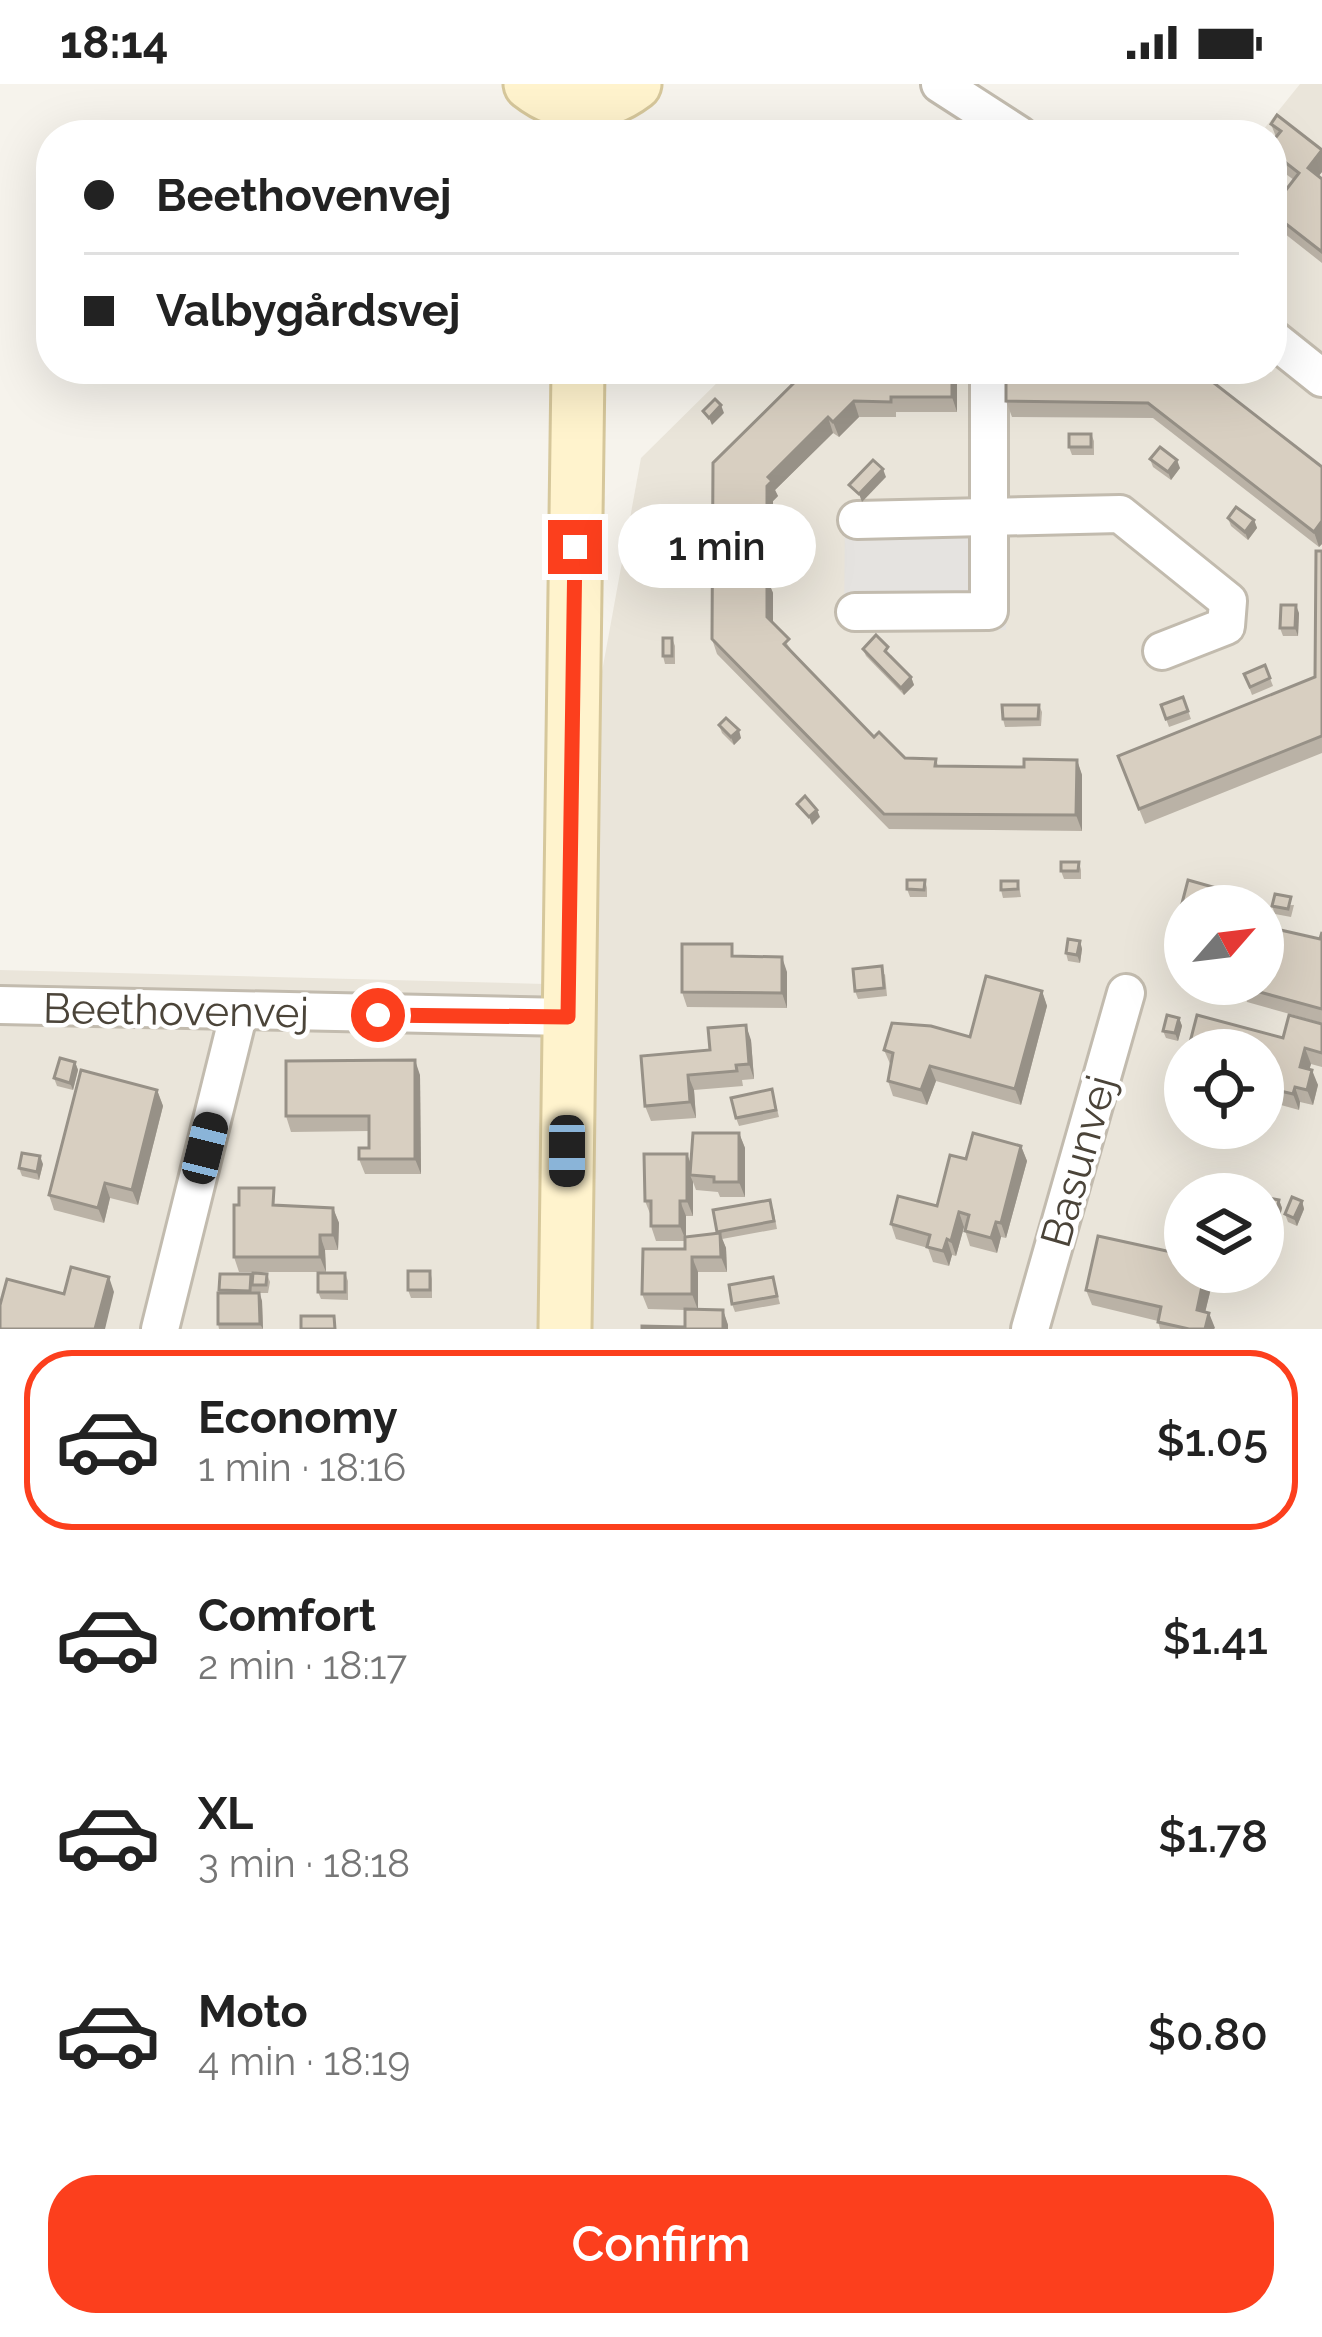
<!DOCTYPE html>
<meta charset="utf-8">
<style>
:root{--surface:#fff;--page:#f2f2f2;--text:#222;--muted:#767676;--line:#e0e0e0;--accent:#fc3f1d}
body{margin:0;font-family:Raleway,sans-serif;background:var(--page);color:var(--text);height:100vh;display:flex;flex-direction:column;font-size:45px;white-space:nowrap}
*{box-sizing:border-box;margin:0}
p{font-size:39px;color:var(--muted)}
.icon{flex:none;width:66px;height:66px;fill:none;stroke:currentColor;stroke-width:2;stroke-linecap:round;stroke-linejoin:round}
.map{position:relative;height:1245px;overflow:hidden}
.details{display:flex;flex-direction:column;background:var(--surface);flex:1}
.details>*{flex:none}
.top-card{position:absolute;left:36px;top:36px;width:1251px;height:264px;border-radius:48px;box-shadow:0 12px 48px #0002;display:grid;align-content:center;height:264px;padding:0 48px;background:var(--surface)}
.needle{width:78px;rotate:62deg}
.buttons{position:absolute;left:1164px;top:801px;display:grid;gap:24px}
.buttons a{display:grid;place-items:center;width:120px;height:120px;border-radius:50%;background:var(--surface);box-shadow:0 12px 48px #0002;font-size:60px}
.end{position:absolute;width:54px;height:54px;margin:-27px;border:15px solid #fc3f1d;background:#fff;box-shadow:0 0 0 6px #fff}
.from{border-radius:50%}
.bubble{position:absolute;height:84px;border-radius:42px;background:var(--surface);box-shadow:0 12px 48px #0002;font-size:39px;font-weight:600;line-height:84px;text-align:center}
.car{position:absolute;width:36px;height:72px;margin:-36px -18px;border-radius:15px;box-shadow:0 0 9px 3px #0007;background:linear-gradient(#222 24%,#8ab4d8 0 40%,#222 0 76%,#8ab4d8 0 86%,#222 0)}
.top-card b{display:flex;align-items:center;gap:42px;height:114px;font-size:45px}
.top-card b+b{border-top:3px solid var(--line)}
.top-card i{width:30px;height:30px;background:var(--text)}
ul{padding:21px 0 0;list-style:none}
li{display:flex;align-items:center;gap:36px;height:180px;margin:0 24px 18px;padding:0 24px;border:6px solid transparent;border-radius:48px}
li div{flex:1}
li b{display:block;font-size:45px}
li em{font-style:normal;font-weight:600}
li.current{border-color:var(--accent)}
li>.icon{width:108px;height:108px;stroke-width:1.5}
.action{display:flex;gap:24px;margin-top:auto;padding:24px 48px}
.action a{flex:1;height:138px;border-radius:48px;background:var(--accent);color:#fff;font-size:48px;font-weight:600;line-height:138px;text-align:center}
.status{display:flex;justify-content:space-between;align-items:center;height:84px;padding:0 60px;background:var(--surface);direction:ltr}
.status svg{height:33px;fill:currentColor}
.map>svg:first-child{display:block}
.residential{fill:#eae5da;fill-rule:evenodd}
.parking{fill:#e5e3e0}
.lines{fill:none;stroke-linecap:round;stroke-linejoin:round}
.street-casing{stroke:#c2bbae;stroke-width:42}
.secondary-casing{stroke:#d6c79b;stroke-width:57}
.street{stroke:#fff;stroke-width:36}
.secondary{stroke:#fff3cd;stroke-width:51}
.wall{fill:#bab2a6}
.shaded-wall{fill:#979187}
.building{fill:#d8cfc1;stroke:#979187;stroke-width:3}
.route{stroke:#fc3f1d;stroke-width:15}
.labels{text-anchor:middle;stroke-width:9;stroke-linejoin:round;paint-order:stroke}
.street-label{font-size:42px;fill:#4b4439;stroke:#fff}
</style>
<div class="status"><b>18:14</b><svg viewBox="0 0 49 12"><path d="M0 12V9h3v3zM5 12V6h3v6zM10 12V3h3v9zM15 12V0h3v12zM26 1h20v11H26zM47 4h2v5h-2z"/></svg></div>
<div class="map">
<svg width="1322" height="1245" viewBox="0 0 1322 1245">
<rect width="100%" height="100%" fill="#f6f3ec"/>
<!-- residential -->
<path class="residential" d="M 1300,0 L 1322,0 L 1322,1245 L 0,1245 L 0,886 L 545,900 L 641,374 L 731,285 L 1272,285 L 1272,51 L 1259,51 ZM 1185,822 L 1263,822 L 1263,900 L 1185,900 ZM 1185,966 L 1263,966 L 1263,1044 L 1185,1044 ZM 1185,1110 L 1263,1110 L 1263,1188 L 1185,1188 Z"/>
<!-- parking -->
<polygon class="parking" points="845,421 1007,423 1006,546 844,544"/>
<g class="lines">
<!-- street casing -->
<g class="street-casing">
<g id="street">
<polyline points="940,0 1019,51"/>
<polyline points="1272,254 1322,294"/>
<polyline points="857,436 1120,430 1228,517 1226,542 1162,567"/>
<polyline points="855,528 989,527 989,285"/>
<polyline points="0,921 568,933"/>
<polyline points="160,1245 239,928"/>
<polyline points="1030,1245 1126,909"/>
</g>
</g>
<!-- secondary casing -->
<g class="secondary-casing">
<g id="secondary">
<path d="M 530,0 C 563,26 602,25 635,0"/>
<polyline points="565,1245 578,285"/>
</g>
</g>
<!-- street -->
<use href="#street" class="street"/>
<!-- secondary -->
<use href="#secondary" class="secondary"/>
</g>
<!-- wall -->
<g class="wall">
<polygon points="1271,40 1322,66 1322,88 1318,92 1322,95 1322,179 1275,142 1272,133 1272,124 1294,96 1272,80 1272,58 1276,53"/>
<polygon points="808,285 957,285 957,328 896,328 896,333 859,333 839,353 833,349 775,406 778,412 773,417 773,440 766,440 766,494 773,509 773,539 794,570 874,653 905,674 936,675 938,682 1024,683 1077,676 1082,691 1082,747 889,745 717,570 712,555"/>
<polygon points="1196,285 1322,383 1322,460 1319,463 1153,334 1012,333 1006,317"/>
<polygon points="1091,350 1094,357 1094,371 1072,371 1069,363"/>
<polygon points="1150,375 1180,384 1171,396 1153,383"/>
<polygon points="673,431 676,439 676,457 666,457 664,449"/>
<polygon points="1228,434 1254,436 1257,444 1248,456 1231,442"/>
<polygon points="1322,467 1322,669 1145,740 1118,672 1315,593"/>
<polygon points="1299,529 1298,552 1283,552 1280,544"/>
<polygon points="672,554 675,562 675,580 665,580 663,572"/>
<polygon points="863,565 891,571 911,593 914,601 904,611 866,572"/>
<polygon points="1265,581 1273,602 1252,611 1244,590"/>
<polygon points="1183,613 1191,635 1169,643 1161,621"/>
<polygon points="1039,621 1042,628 1041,642 1005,643 1003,635"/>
<polygon points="719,641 741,654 734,661 722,649"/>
<polygon points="1079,778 1081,786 1081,795 1064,795 1061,787"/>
<polygon points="925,796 927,804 927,813 910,813 907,805"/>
<polygon points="1018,797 1021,813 1003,814 1001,806"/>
<polygon points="1294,821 1291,833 1275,830 1272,822"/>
<polygon points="1185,822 1185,867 1179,865 1174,850"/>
<polygon points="1322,848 1322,939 1247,918 1241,903 1320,855"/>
<polygon points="1080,857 1082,865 1080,879 1068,877 1066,869"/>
<polygon points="737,872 787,888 787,924 687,923 682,908"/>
<polygon points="885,890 887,912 858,915 855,907"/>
<polygon points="1042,907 1047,922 1021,1021 936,997 927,1021 893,1012 888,997 891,982 884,966 970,953"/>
<polygon points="1179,934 1182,942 1178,957 1166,954 1163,947"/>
<polygon points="1322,940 1322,983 1311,980 1309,985 1318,1001 1313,1021 1300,1018 1299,1026 1263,1016 1263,966 1283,954"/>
<polygon points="751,956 754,995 742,996 743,1002 694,1006 696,1034 651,1037 645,1022 710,966"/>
<polygon points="75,978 78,986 73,1006 57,1002 54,994"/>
<polygon points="420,991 421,1090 365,1090 359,1075 369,1064 369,1047 291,1048 286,1032"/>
<polygon points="772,1005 779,1033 739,1042 736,1034"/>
<polygon points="157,1006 163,1022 138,1121 110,1114 104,1139 54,1126 49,1111"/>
<polygon points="739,1049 745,1064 745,1113 720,1113 718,1108 696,1106 693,1098 693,1132 686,1132 686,1153 718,1149 713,1126 773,1124 777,1145 722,1155 726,1164 727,1188 698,1188 698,1226 723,1226 728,1241 685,1243 685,1226 648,1225 642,1210 685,1165 685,1157 656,1157 651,1142 651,1132 645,1117 687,1070 691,1081"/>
<polygon points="1021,1062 1027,1077 1006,1154 1001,1153 997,1169 970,1162 964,1143 956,1172 952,1171 949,1182 933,1178 928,1164 896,1155 891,1140 937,1122 966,1075"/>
<polygon points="43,1080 39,1096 22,1092 19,1084"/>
<polygon points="1263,1113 1279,1116 1282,1124 1277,1144 1263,1141"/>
<polygon points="1302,1117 1304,1125 1297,1142 1288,1138 1285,1130"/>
<polygon points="279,1121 333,1124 339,1139 338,1166 325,1166 326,1188 239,1188 234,1173"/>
<polygon points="430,1187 432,1195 432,1214 411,1214 408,1206"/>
<polygon points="345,1189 348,1197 348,1216 321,1215 318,1208"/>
<polygon points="251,1190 253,1196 267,1190 270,1198 268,1209 260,1209 262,1217 263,1245 219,1245 218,1240 219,1206"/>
<polygon points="1214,1192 1205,1228 1214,1245 1160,1245 1158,1237 1092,1221 1086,1206"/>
<polygon points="773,1193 780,1220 735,1228 732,1220"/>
</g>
<!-- shaded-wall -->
<g class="shaded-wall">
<polygon points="1322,66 1322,88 1313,99 1308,84"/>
<polygon points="952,285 957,285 957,328 952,313"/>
<polygon points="854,317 859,333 839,353 833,338"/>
<polygon points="721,321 724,329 712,341 709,334"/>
<polygon points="828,333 833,349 775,406 778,412 773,417 773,440 767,425 768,393"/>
<polygon points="1177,376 1180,384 1171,396 1168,388"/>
<polygon points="883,385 886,393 862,418 859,410"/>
<polygon points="761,424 766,440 766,509 761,494"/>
<polygon points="1254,436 1257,444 1248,456 1245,448"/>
<polygon points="1322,437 1322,460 1319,463 1314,448"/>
<polygon points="767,494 773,509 773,548 767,533"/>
<polygon points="1296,521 1299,529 1298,552 1295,544"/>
<polygon points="911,593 914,601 904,611 901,604"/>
<polygon points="739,646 741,654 734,661 731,653"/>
<polygon points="1077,676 1082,691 1082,747 1076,731"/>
<polygon points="817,726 820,733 812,741 809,733"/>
<polygon points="1227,807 1232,822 1222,822"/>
<polygon points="1080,857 1082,865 1080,879 1077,871"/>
<polygon points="782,873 787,888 787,924 782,909"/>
<polygon points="1042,907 1047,922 1021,1021 1015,1005"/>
<polygon points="1179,934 1182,942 1178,957 1175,949"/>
<polygon points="746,941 751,956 754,995 749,980"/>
<polygon points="1305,964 1311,980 1306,998 1300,983"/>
<polygon points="415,976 420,991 421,1090 415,1075"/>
<polygon points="75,978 78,986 73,1006 70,999"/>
<polygon points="930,982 936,997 927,1021 921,1006"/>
<polygon points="1312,986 1318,1001 1313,1021 1307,1006"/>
<polygon points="688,991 694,1006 696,1034 690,1018"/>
<polygon points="1295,1003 1300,1018 1299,1026 1293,1010"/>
<polygon points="157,1006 163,1022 138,1121 132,1106"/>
<polygon points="739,1049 745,1064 745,1113 739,1098"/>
<polygon points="1021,1062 1027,1077 1006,1154 1001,1139"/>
<polygon points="687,1070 693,1086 690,1091 693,1098 693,1132 687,1117"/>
<polygon points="40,1072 43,1080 39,1096 37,1088"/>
<polygon points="105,1099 110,1114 104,1139 98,1124"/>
<polygon points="1279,1116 1282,1124 1277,1144 1274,1137"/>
<polygon points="680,1117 686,1132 686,1157 680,1142"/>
<polygon points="1302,1117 1304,1125 1297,1142 1294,1134"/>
<polygon points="333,1124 339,1139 338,1166 333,1151"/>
<polygon points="959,1128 964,1143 956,1172 951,1157"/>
<polygon points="996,1138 1001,1153 997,1169 991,1154"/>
<polygon points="720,1149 726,1164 727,1188 721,1173"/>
<polygon points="320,1151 325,1166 326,1188 320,1173"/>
<polygon points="947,1155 952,1171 949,1182 943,1167"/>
<polygon points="692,1173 698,1188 698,1226 692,1210"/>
<polygon points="1205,1188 1212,1188 1214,1192 1202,1241 1197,1226"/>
<polygon points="109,1193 114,1208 105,1245 95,1245"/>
<polygon points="259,1209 262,1217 263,1245 260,1240"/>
<polygon points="723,1226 728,1241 728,1245 723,1245"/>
<polygon points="1209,1229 1215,1244 1214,1245 1205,1245"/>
</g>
<!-- building -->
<g class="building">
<polygon points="1277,31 1322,66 1308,84 1322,95 1322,168 1272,129 1272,124 1299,89 1272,68 1272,58 1281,47 1271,40"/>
<polygon points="808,285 952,285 952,313 891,313 891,318 854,317 833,338 828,333 768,393 772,397 767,402 767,425 761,424 761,494 767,494 767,533 789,555 784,560 874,653 879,648 905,674 936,675 935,682 1024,683 1024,675 1077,676 1076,731 884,730 712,555 713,379"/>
<polygon points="1006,285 1196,285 1322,383 1322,437 1314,448 1148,319 1006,317"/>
<polygon points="715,315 721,321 709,334 703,327"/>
<rect x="1069" y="350" width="22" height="13"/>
<polygon points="1160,363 1177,376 1168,388 1150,375"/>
<polygon points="873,376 883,385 859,410 849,401"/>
<polygon points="1236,423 1254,436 1245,448 1228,434"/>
<rect x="664" y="431" width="9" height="18"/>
<polygon points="1316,467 1322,467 1322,652 1139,725 1118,672 1315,593"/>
<polygon points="1281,521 1296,521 1295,544 1280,544"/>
<polygon points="876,551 888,563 885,567 911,593 901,604 863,565"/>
<rect x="663" y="554" width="9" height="18"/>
<polygon points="1265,581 1270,594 1250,603 1244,590"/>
<polygon points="1183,613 1188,627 1166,635 1161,621"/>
<polygon points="1002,621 1039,621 1038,635 1003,635"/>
<polygon points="726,634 739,646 731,653 719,641"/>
<polygon points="805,712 817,726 809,733 797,720"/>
<polygon points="1061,778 1079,778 1078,787 1061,787"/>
<polygon points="907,796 925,796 924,806 907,805"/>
<polygon points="1188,796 1227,807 1222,822 1185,822 1185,853 1174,850"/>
<polygon points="1001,797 1018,797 1018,805 1001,806"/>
<polygon points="1275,810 1291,813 1288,825 1272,822"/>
<polygon points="1263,842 1320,855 1322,848 1322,925 1241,903 1242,900 1263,900"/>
<polygon points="1068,855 1080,857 1077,871 1066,869"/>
<polygon points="682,860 732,860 732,872 782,873 782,909 682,908"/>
<polygon points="882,882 884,904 855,907 853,885"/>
<polygon points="986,892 1042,907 1015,1005 930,982 921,1006 888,997 893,969 884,966 892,939 931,942 970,953"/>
<polygon points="1167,931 1179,934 1175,949 1163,947"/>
<polygon points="1197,931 1283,954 1289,931 1322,940 1322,969 1305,964 1300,983 1312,986 1307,1006 1295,1003 1293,1010 1263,1003 1263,966 1188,966"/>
<polygon points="746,941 749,980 736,981 737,987 688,991 690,1018 645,1022 641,972 710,966 708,944"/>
<polygon points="60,974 75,978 70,999 54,994"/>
<polygon points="415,976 415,1075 359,1075 359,1064 369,1064 369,1032 286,1032 286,977"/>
<polygon points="81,986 157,1006 132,1106 105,1099 98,1124 49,1111"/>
<polygon points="772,1005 776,1026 736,1034 731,1014"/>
<polygon points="693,1049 739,1049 739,1098 714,1098 714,1093 690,1091"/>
<polygon points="973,1049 1021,1062 1001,1139 996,1138 991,1154 965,1147 969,1131 959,1128 951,1157 947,1155 943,1167 927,1163 930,1151 891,1140 898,1112 937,1122 950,1071 966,1075"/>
<polygon points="22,1069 40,1072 37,1088 19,1084"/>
<polygon points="644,1070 687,1070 687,1117 680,1117 680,1142 651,1142 651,1117 645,1117"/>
<polygon points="239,1104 274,1104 273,1121 333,1124 333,1151 320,1151 320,1173 234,1173 234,1121 239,1121"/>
<polygon points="1263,1113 1279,1116 1274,1137 1263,1134"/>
<polygon points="1292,1113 1302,1117 1294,1134 1285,1130"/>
<polygon points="770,1116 774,1137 717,1148 713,1126"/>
<polygon points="720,1149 721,1173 692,1173 692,1210 642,1210 643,1165 685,1165 685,1153"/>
<polygon points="1098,1152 1185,1171 1185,1188 1205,1188 1197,1226 1209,1229 1205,1245 1189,1245 1158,1238 1161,1223 1086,1206"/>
<polygon points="71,1183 109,1193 95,1245 0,1245 0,1221 7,1195 64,1210"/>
<rect x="408" y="1187" width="22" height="19"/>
<polygon points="253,1189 267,1190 266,1201 252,1201"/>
<rect x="318" y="1189" width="27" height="19"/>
<polygon points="220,1190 251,1190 250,1207 219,1206"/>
<polygon points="773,1193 777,1212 732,1220 729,1201"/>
<polygon points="218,1209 259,1209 260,1240 218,1240"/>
<polygon points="685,1225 723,1226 723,1245 642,1245 642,1242 685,1243"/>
<polygon points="301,1232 334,1232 335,1245 301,1245"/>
</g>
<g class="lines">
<!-- route -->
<polyline class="route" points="378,931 568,933 575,463"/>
</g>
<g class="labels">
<!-- street labels -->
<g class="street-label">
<text transform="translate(176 926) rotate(1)" y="15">Beethovenvej</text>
<text transform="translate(1078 1077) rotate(-74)" y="15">Basunvej</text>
</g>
</g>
</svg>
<div class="buttons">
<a><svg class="needle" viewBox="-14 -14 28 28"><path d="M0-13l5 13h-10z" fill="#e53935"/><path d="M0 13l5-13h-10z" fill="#767676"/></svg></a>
<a><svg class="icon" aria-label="locate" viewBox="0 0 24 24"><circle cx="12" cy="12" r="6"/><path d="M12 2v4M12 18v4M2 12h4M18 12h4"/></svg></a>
<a><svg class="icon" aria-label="layers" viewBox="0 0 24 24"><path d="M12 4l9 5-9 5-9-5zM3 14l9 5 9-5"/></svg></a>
</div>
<i class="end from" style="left:378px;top:931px"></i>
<i class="end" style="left:575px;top:463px"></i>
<div class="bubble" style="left:618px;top:420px;width:198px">1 min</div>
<i class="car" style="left:205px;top:1064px;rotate:14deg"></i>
<i class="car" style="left:567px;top:1067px;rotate:180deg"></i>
<div class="top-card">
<b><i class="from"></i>Beethovenvej</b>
<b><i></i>Valbygårdsvej</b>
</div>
</div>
<section class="details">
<ul>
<li class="current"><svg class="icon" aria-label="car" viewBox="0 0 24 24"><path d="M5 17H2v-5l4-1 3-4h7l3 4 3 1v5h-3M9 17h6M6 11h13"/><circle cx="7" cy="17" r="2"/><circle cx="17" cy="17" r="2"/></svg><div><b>Economy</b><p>1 min · 18:16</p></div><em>$1.05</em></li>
<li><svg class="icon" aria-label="car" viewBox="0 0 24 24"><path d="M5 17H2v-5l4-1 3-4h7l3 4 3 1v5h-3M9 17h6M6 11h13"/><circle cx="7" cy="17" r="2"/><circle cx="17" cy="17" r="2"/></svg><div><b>Comfort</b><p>2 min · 18:17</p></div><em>$1.41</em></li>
<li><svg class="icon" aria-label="car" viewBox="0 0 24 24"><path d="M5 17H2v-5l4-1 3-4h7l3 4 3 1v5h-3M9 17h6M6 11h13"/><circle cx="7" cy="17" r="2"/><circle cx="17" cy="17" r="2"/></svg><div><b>XL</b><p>3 min · 18:18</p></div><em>$1.78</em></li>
<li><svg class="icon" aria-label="car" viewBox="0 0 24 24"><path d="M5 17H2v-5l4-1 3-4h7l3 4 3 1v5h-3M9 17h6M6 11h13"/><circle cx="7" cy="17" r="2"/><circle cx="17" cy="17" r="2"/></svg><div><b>Moto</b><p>4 min · 18:19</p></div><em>$0.80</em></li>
</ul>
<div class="action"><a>Confirm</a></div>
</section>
